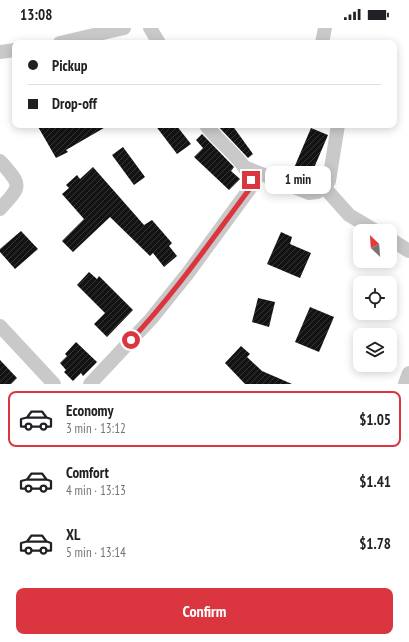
<!DOCTYPE html>
<meta charset="utf-8">
<style>
:root{--surface:#fff;--page:#f2f2f2;--text:#202124;--muted:#757577;--line:#e0e0e0;--accent:#db3640}
body{margin:0;font-family:"PT Sans Narrow",sans-serif;background:var(--page);color:var(--text);height:100vh;display:flex;flex-direction:column;font-size:15px;white-space:nowrap}
*{box-sizing:border-box;margin:0}
p{font-size:13px;color:var(--muted)}
.icon{flex:none;width:22px;height:22px;fill:none;stroke:currentColor;stroke-width:2;stroke-linecap:round;stroke-linejoin:round}
.map{position:relative;height:356px;overflow:hidden}
.panel{display:flex;flex-direction:column;background:var(--surface);flex:1}
.panel>*{flex:none}
.top-card{position:absolute;left:12px;top:12px;width:385px;height:88px;border-radius:8px;box-shadow:0 2px 10px #0003;display:grid;align-content:center;height:88px;padding:0 16px;background:var(--surface)}
.needle{width:26px;rotate:335deg}
.fabs{position:absolute;left:353px;top:196px;display:grid;gap:8px}
.fabs a{display:grid;place-items:center;width:44px;height:44px;border-radius:8px;background:var(--surface);box-shadow:0 2px 10px #0003;font-size:20px}
.end{position:absolute;width:18px;height:18px;margin:-9px;border:5px solid #db3640;background:#fff;box-shadow:0 0 0 2px #fff}
.from{border-radius:50%}
.bubble{position:absolute;height:28px;border-radius:8px;background:var(--surface);box-shadow:0 2px 10px #0003;font-size:13px;font-weight:800;line-height:28px;text-align:center}
.top-card b{display:flex;align-items:center;gap:14px;height:38px;font-size:15px}
.top-card b+b{border-top:1px solid var(--line)}
.top-card i{width:10px;height:10px;background:var(--text)}
ul{padding:7px 0 0;list-style:none}
li{display:flex;align-items:center;gap:12px;height:56px;margin:0 8px 6px;padding:0 8px;border:2px solid transparent;border-radius:8px}
li div{flex:1}
li b{display:block;font-size:15px}
li em{font-style:normal;font-weight:800}
li.current{border-color:var(--accent)}
li>.icon{width:36px;height:36px;stroke-width:1.5}
.button{display:flex;gap:8px;margin-top:auto;padding:8px 16px}
.button a{flex:1;height:46px;border-radius:8px;background:var(--accent);color:#fff;font-size:16px;font-weight:800;line-height:46px;text-align:center}
.status{display:flex;justify-content:space-between;align-items:center;height:28px;padding:0 20px;background:var(--surface);direction:ltr}
.status svg{height:11px;fill:currentColor}
.map>svg:first-child{display:block}
.building{fill:url(#building-hatch)}
.lines{fill:none;stroke-linecap:round;stroke-linejoin:round}
.street{stroke:#c9c9c9;stroke-width:14}
.route{stroke:#db3640;stroke-width:5}
</style>
<div class="status"><b>13:08</b><svg viewBox="0 0 49 12"><path d="M0 12V9h3v3zM5 12V6h3v6zM10 12V3h3v9zM15 12V0h3v12zM26 1h20v11H26zM47 4h2v5h-2z"/></svg></div>
<div class="map">
<svg width="409" height="356" viewBox="0 0 409 356">
<defs>
<pattern id="building-hatch" width="6" height="6" patternUnits="userSpaceOnUse"><rect width="6" height="6" fill="#131313"/><path d="M-1 1l2-2M0 6l6-6M5 7l2-2" fill="none" stroke="#363636"/></pattern>
</defs>
<rect width="100%" height="100%" fill="#fff"/>
<!-- building -->
<g class="building">
<polygon points="37,97 109,97 66,122 68,124 56,130"/>
<polygon points="155,97 176,97 191,116 177,126"/>
<polygon points="217,97 232,97 253,126 248,130"/>
<polygon points="311,100 328,107 308,154 291,147"/>
<polygon points="202,106 234,139 231,143 240,151 229,162 194,129 203,120 196,112"/>
<polygon points="123,119 145,149 134,157 112,127"/>
<polygon points="93,139 144,197 152,192 172,215 169,218 177,228 164,239 153,225 150,228 110,189 73,224 62,213 84,191 62,166 69,160 66,157 77,147 80,151"/>
<polygon points="21,203 38,221 15,241 0,224 0,221"/>
<polygon points="281,204 292,209 290,216 311,225 300,250 267,236"/>
<polygon points="89,244 97,251 99,248 133,282 107,309 94,296 105,285 77,257"/>
<polygon points="258,270 275,274 269,299 252,294"/>
<polygon points="310,279 334,289 319,324 295,314"/>
<polygon points="76,314 97,334 83,348 81,345 73,353 64,344 66,342 60,335 67,328 65,326"/>
<polygon points="241,318 250,326 247,329 262,343 292,356 245,356 225,335"/>
<polygon points="0,332 17,350 11,356 0,356"/>
</g>
<g class="lines">
<!-- street -->
<g class="street">
<polyline points="150,0 159,15"/>
<polyline points="60,15 124,0"/>
<polyline points="322,15 325,0"/>
<polyline points="0,24 15,22"/>
<path d="M 0,133 C 22,158 22,157 0,181"/>
<polyline points="244,139 309,165 317,164 329,153 338,97"/>
<polyline points="324,159 349,187 376,203"/>
<polyline points="390,211 409,223"/>
<polyline points="0,298 54,356"/>
<path d="M 90,356 L 151,291 L 188,245 L 251,159 C 252,136 218,115 206,97"/>
<polyline points="405,356 409,345"/>
</g>
</g>
<g class="lines">
<!-- route -->
<path class="route" d="M 131,312 C 176,264 212,211 251,159 L 251,152"/>
</g>
</svg>
<div class="fabs">
<a><svg class="needle" viewBox="-14 -14 28 28"><path d="M0-13l5 13h-10z" fill="#e53935"/><path d="M0 13l5-13h-10z" fill="#757577"/></svg></a>
<a><svg class="icon" aria-label="locate" viewBox="0 0 24 24"><circle cx="12" cy="12" r="6"/><path d="M12 2v4M12 18v4M2 12h4M18 12h4"/></svg></a>
<a><svg class="icon" aria-label="layers" viewBox="0 0 24 24"><path d="M12 4l9 5-9 5-9-5zM3 14l9 5 9-5"/></svg></a>
</div>
<i class="end from" style="left:131px;top:312px"></i>
<i class="end" style="left:251px;top:152px"></i>
<div class="bubble" style="left:265px;top:138px;width:66px">1 min</div>
<div class="top-card">
<b><i class="from"></i>Pickup</b>
<b><i></i>Drop-off</b>
</div>
</div>
<section class="panel">
<ul>
<li class="current"><svg class="icon" aria-label="car" viewBox="0 0 24 24"><path d="M5 17H2v-5l4-1 3-4h7l3 4 3 1v5h-3M9 17h6M6 11h13"/><circle cx="7" cy="17" r="2"/><circle cx="17" cy="17" r="2"/></svg><div><b>Economy</b><p>3 min · 13:12</p></div><em>$1.05</em></li>
<li><svg class="icon" aria-label="car" viewBox="0 0 24 24"><path d="M5 17H2v-5l4-1 3-4h7l3 4 3 1v5h-3M9 17h6M6 11h13"/><circle cx="7" cy="17" r="2"/><circle cx="17" cy="17" r="2"/></svg><div><b>Comfort</b><p>4 min · 13:13</p></div><em>$1.41</em></li>
<li><svg class="icon" aria-label="car" viewBox="0 0 24 24"><path d="M5 17H2v-5l4-1 3-4h7l3 4 3 1v5h-3M9 17h6M6 11h13"/><circle cx="7" cy="17" r="2"/><circle cx="17" cy="17" r="2"/></svg><div><b>XL</b><p>5 min · 13:14</p></div><em>$1.78</em></li>
</ul>
<div class="button"><a>Confirm</a></div>
</section>
